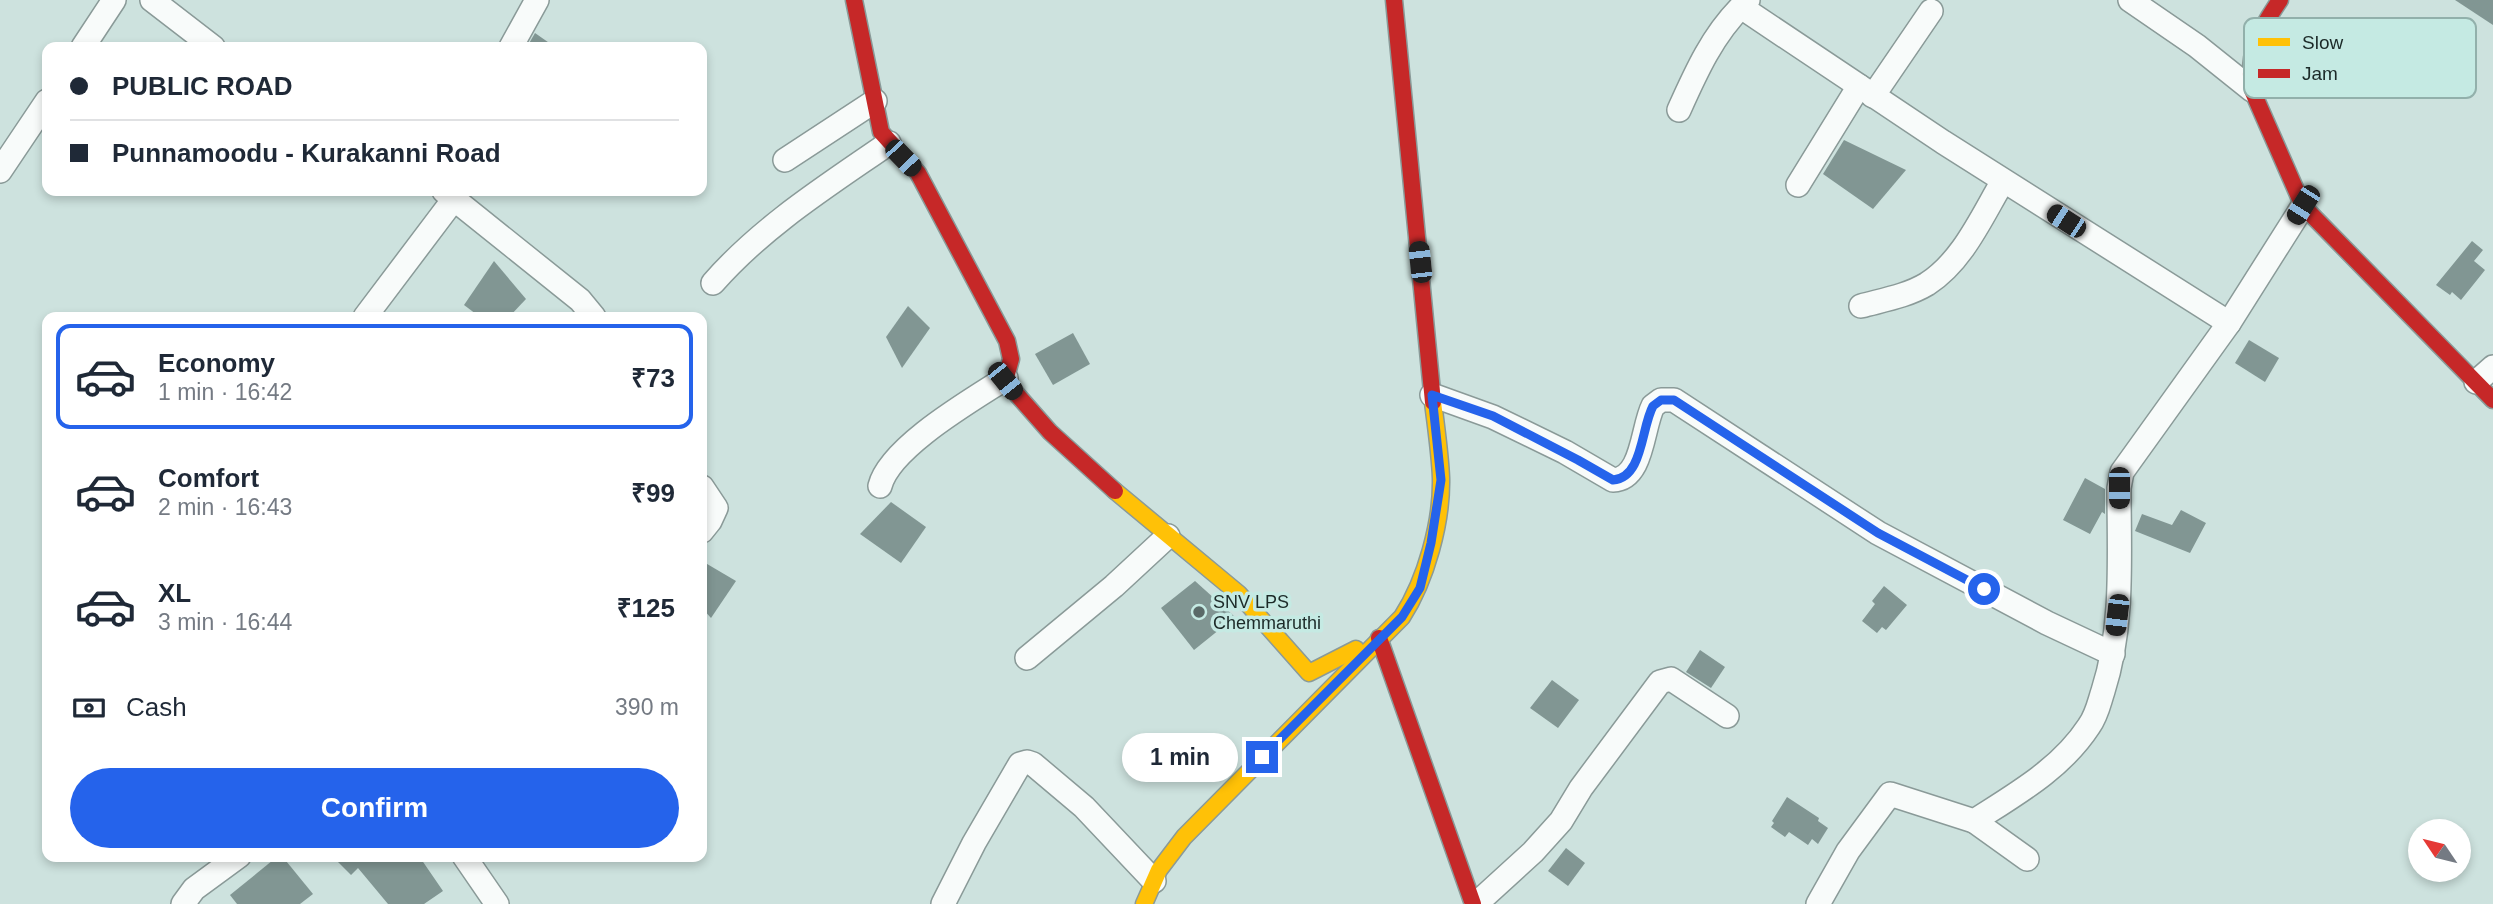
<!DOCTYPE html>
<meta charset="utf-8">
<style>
:root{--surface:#fff;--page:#f6f6f7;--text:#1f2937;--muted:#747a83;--line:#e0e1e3;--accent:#2563eb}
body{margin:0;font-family:Helvetica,sans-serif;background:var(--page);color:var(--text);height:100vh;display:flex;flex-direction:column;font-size:26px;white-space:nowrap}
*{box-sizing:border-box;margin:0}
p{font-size:23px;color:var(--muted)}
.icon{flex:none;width:38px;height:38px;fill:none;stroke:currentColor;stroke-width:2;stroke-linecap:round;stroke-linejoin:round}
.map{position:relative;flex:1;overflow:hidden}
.details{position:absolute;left:42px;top:312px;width:665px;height:550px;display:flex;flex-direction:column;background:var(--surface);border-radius:14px;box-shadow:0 4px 10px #0003}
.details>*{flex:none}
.banner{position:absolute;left:42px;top:42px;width:665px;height:154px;border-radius:14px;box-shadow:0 4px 10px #0003;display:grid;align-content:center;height:154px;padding:0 28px;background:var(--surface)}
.needle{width:46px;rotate:305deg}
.fabs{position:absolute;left:2408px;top:819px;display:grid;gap:14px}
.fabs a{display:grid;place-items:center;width:63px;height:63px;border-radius:50%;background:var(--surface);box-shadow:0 4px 10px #0003;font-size:35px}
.end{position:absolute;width:32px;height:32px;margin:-16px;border:9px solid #2563eb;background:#fff;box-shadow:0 0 0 4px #fff}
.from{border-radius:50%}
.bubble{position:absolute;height:49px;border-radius:24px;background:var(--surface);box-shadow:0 4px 10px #0003;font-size:23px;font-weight:800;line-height:49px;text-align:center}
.car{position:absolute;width:21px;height:42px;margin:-21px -10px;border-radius:9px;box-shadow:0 0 5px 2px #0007;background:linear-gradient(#222 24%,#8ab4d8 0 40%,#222 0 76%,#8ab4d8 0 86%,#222 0)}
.banner b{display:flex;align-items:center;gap:24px;height:66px;font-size:26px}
.banner b+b{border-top:2px solid var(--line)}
.banner i{width:18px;height:18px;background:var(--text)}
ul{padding:12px 0 0;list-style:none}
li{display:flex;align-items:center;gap:21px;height:105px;margin:0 14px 10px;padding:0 14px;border:4px solid transparent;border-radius:14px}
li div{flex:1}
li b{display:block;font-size:26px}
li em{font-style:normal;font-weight:800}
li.current{border-color:var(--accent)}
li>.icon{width:63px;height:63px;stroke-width:1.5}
.pay{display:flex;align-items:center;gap:18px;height:77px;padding:0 28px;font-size:26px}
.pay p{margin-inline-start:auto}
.action{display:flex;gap:14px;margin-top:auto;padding:14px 28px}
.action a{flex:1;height:80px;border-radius:42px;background:var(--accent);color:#fff;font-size:28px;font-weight:800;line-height:80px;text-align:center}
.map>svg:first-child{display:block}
.building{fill:#819693}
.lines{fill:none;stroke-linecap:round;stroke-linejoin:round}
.street-casing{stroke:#8a9a98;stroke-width:26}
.slow-casing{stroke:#8a9a98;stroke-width:19}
.jam-casing{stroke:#8a9a98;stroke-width:19}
.street{stroke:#f8fbfa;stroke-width:23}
.slow{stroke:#ffc107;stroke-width:16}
.jam{stroke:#c62828;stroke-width:16}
.route{stroke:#2563eb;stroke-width:9}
.poi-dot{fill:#5a6a68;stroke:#c5eae3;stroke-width:2.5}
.labels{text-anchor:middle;stroke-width:7;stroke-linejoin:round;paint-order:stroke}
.poi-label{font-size:18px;fill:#1c2a28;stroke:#c5eae3;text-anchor:start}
.key{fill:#c5eae3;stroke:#92b0ab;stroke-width:2}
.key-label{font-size:19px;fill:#1c2a28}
</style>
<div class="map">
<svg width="2493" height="904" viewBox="0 0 2493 904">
<rect width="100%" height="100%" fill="#cde2de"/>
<!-- building -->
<g class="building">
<polygon points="2455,0 2493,0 2493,25"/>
<polygon points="535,33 555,47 527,47"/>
<polygon points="1844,140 1906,170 1873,209 1823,174"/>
<polygon points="2472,241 2483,250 2474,261 2485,270 2461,300 2452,292 2450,295 2436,285"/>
<polygon points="494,261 526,299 509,317 480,317 464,305"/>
<polygon points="908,306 930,328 902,368 886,337"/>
<polygon points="1073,333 1090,364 1053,385 1035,354"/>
<polygon points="2249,340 2279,358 2265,382 2235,363"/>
<polygon points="2085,478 2105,489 2105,514 2102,512 2090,534 2063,520"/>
<polygon points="891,502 926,527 901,563 860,534"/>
<polygon points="2181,510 2206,523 2190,553 2135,531 2142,514 2172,525"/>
<polygon points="702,561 736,581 711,618 702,608"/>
<polygon points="1195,581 1235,617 1194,650 1161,608"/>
<polygon points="1884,586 1907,605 1886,630 1882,627 1877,633 1862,621 1875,604 1872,601"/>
<polygon points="1700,650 1725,667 1711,688 1686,672"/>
<polygon points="1552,680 1579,700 1558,728 1530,708"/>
<polygon points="1787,797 1819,818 1818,821 1828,828 1818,844 1812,839 1808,845 1789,832 1785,837 1771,827 1774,823 1772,821"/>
<polygon points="1566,848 1585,863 1568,886 1548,871"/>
<polygon points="278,856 282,856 313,894 300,904 237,904 230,895"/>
<polygon points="332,856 419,856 443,891 424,904 388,904 358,868 351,875"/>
</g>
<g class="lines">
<!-- street casing -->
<g class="street-casing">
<g id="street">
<polyline points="152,0 213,47"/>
<polyline points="1748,0 1743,5 1750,13 1943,142 2229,323"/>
<polyline points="2130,0 2197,46 2252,90"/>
<polyline points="83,47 114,0"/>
<polyline points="511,47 537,0"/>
<polyline points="1873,96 1931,11"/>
<path d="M 1679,110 C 1696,72 1713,34 1743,5"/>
<polyline points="785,160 875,101"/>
<polyline points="0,171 47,101"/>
<polyline points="1798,185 1859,86"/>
<polyline points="444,191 580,300 594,317"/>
<path d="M 713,283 C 763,226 827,186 889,143"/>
<path d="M 1861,306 C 1883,300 1907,296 1927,284 C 1963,261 1982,216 2003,181"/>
<polyline points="365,317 454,199"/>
<polyline points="2476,382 2493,367"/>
<path d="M 1432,395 L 1493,417 L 1565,452 L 1613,480 C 1643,479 1642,428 1653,406 L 1661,400 L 1674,400 L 1878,533 L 2047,623 L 2113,654"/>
<path d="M 880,486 C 890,447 972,400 1006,378"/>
<polyline points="702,487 716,508 710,521 702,531"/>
<polyline points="1027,658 1114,586 1168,536"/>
<polyline points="1974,821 2027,859"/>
<polyline points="464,856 497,904"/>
<polyline points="183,904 194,889 239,856"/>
<polyline points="943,904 974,843 1020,764 1027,762 1033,764 1084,807 1154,881"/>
<polyline points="1476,904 1533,852 1561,821 1581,788 1660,682 1671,679 1727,716"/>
<path d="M 1818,904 L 1848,851 L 1890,794 L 1974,821 C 2016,794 2061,769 2089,726 C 2097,715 2099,703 2103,691 C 2124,626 2119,556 2119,488 L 2122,472 L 2229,323 L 2303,206"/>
</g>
</g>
<!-- slow casing -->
<g class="slow-casing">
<g id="slow">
<polyline points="1115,491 1239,594 1309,673 1356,649"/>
<path d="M 1144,904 L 1159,870 L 1184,837 L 1402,617 C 1426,580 1442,522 1441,478 C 1440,453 1436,427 1433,402"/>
</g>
</g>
<!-- jam casing -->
<g class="jam-casing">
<g id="jam">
<polyline points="854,0 881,132 918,173 1007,341 1011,359 1005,381 1050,432 1115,491"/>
<polyline points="1394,0 1433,402"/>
<path d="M 2280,0 C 2259,31 2247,51 2252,90 L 2303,206 L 2493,400"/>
<polyline points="1379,638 1473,904"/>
</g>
</g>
<!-- street -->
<use href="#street" class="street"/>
<!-- slow -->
<use href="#slow" class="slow"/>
<!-- jam -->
<use href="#jam" class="jam"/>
</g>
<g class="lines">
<!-- route -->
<path class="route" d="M 1262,757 L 1402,617 L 1420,588 L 1431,543 L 1441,480 L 1432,395 L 1493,416 L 1578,460 L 1613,480 C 1643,478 1641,428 1653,406 L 1661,400 L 1674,400 L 1878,533 L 1984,589"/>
</g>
<!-- markers -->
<circle class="poi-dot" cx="1199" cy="612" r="7"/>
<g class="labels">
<!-- poi labels -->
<g class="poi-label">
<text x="1213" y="608">SNV LPS<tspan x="1213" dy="21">Chemmaruthi</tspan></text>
</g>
</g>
<!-- legend -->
<rect x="2244" y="18" width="232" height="80" rx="10" class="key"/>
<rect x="2258" y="38" width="32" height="8" fill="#ffc107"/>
<rect x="2258" y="69" width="32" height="9" fill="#c62828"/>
<g class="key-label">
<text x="2302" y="49">Slow</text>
<text x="2302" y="80">Jam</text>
</g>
</svg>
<div class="fabs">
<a><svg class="needle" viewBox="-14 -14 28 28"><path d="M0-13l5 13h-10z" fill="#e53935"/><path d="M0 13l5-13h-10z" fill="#747a83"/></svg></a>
</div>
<i class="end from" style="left:1984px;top:589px"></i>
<i class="end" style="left:1262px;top:757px"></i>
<div class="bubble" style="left:1122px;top:733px;width:116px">1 min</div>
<i class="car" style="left:903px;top:158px;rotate:136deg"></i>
<i class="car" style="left:2303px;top:205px;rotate:212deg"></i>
<i class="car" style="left:2066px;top:221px;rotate:303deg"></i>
<i class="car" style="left:1420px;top:262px;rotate:354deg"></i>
<i class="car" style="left:1005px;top:381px;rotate:141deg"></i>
<i class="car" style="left:2119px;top:488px;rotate:180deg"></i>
<i class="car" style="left:2117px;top:615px;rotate:187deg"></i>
<div class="banner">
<b><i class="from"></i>PUBLIC ROAD</b>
<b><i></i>Punnamoodu - Kurakanni Road</b>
</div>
<section class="details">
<ul>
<li class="current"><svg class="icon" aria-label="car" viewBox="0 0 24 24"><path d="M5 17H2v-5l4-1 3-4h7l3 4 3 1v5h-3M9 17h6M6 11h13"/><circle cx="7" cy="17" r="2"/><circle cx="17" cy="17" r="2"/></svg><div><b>Economy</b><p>1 min · 16:42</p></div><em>₹73</em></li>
<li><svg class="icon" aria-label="car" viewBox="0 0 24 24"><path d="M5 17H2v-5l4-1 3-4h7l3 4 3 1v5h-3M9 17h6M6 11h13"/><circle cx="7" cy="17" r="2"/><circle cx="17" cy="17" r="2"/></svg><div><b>Comfort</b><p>2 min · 16:43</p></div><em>₹99</em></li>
<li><svg class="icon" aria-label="car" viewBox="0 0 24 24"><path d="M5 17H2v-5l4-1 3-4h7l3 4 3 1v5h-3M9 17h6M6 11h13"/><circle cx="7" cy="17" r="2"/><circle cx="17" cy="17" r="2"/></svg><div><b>XL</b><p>3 min · 16:44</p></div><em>₹125</em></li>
</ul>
<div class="pay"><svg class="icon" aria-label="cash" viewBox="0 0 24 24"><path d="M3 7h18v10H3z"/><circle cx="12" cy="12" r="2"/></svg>Cash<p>390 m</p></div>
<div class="action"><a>Confirm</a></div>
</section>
</div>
